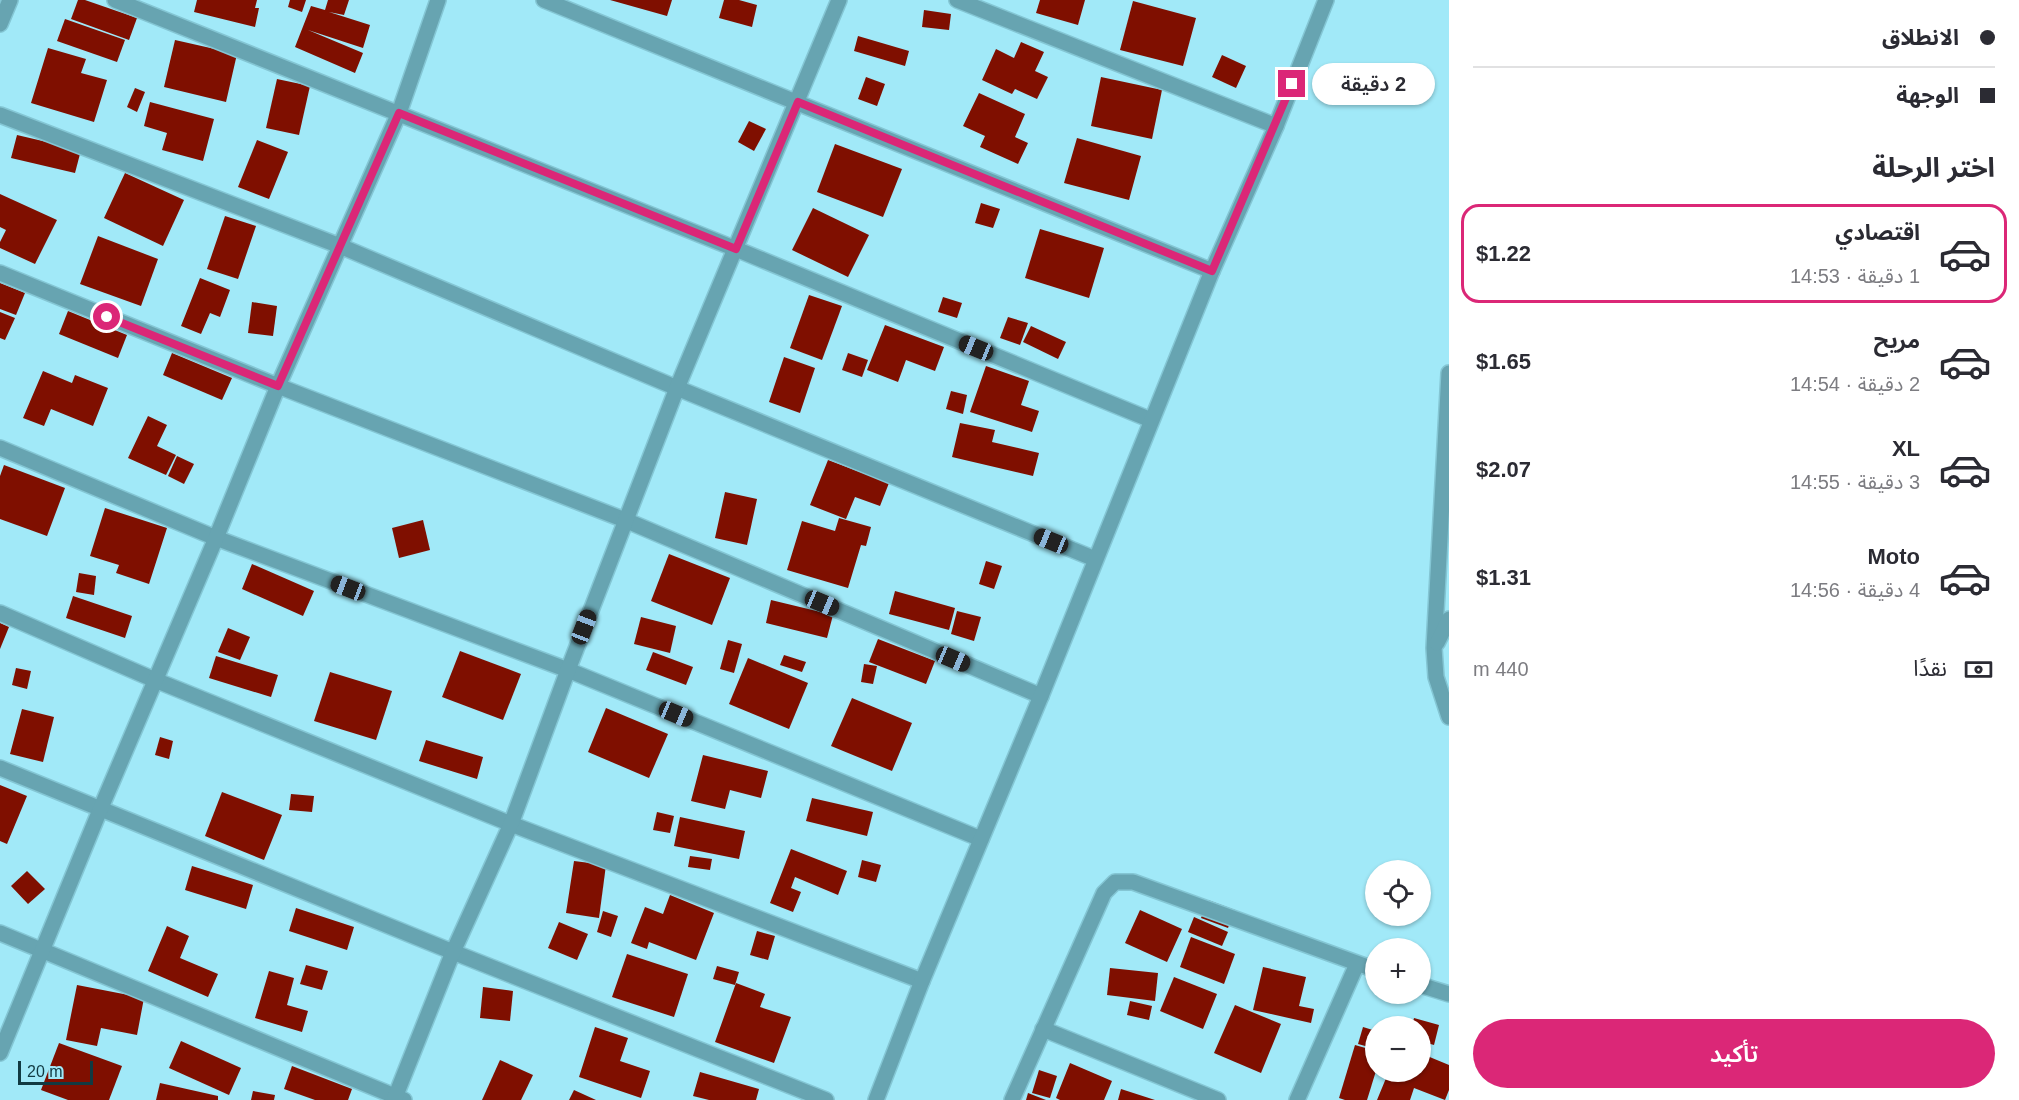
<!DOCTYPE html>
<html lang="ar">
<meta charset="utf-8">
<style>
:root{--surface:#fff;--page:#f2f2f3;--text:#2b2b33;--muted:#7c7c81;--line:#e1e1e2;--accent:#db2777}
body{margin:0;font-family:Arial,"Noto Sans Arabic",sans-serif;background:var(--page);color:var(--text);direction:rtl;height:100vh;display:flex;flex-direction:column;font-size:22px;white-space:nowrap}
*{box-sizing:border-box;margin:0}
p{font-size:20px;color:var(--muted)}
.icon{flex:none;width:33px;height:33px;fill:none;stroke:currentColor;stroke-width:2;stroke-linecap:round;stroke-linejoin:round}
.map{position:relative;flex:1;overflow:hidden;direction:ltr}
.side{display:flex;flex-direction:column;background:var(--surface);width:570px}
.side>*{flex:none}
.banner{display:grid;align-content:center;height:132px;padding:0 24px;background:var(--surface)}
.tools{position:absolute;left:1365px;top:860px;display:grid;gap:12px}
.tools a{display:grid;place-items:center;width:66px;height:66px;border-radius:50%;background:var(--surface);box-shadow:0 2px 4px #0004;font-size:30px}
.scale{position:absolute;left:18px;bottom:15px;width:75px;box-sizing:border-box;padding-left:6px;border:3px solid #113a42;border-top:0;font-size:16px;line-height:21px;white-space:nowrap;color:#113a42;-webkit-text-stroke:4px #a1e9f8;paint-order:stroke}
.end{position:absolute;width:27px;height:27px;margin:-14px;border:8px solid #db2777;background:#fff;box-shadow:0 0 0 3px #fff}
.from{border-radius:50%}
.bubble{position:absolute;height:42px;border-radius:21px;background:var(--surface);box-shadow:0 2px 4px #0004;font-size:20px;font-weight:600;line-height:42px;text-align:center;direction:rtl}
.car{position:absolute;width:18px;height:36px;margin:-18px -9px;border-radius:8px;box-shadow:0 0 4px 2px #0007;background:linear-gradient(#222 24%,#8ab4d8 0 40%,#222 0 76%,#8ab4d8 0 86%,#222 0)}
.banner b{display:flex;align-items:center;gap:21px;height:57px;font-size:22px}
.banner b+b{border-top:2px solid var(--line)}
.banner i{width:15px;height:15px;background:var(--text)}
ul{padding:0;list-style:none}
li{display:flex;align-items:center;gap:18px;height:99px;margin:0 12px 9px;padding:0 12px;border:3px solid transparent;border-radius:18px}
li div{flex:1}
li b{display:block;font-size:22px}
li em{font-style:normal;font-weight:600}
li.on{border-color:var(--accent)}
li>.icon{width:54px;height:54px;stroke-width:1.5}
h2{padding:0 24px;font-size:27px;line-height:72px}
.pay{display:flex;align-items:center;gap:15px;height:66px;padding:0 24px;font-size:22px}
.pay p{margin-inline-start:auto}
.button{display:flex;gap:12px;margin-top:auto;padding:12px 24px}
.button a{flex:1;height:69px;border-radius:36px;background:var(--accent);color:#fff;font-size:24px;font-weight:600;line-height:69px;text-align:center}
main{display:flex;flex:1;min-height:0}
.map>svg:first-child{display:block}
.building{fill:#7f0f00}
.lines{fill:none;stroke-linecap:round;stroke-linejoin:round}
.minor-casing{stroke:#84c6d4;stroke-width:18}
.minor{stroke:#67a4b1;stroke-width:15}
.route{stroke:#db2777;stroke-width:8}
</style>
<main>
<section class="side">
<div class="banner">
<b><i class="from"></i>الانطلاق</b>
<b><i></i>الوجهة</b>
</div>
<h2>اختر الرحلة</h2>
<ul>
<li class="on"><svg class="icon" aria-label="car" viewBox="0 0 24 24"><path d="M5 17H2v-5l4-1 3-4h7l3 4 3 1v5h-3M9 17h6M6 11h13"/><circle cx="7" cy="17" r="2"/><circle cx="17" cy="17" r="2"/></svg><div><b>اقتصادي</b><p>1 دقيقة · 14:53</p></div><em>$1.22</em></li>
<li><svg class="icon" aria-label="car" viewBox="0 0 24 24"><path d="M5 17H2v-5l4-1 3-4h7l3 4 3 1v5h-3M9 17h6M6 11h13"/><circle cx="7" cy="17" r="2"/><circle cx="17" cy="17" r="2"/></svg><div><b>مريح</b><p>2 دقيقة · 14:54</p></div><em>$1.65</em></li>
<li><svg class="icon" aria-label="car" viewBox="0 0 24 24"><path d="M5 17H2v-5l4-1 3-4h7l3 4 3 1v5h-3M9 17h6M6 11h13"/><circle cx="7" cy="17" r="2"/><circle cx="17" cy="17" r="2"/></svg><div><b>XL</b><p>3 دقيقة · 14:55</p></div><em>$2.07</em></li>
<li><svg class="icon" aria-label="car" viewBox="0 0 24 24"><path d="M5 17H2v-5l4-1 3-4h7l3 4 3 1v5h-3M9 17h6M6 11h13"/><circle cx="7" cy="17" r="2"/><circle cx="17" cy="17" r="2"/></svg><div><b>Moto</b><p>4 دقيقة · 14:56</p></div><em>$1.31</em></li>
</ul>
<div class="pay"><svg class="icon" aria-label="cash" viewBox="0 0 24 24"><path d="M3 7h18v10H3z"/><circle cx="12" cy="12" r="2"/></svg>نقدًا<p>440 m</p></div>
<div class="button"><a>تأكيد</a></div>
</section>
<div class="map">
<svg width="1449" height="1100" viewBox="0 0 1449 1100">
<rect width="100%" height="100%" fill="#a1e9f8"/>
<!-- building -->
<g class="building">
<polygon points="78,0 85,0 137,18 129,40 71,19"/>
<polygon points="197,0 257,0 255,8 259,8 255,27 194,12"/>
<polygon points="290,0 306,0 302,12 288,7"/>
<polygon points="328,0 349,0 344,15 329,12 370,25 363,48 308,30 363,53 355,73 295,47 311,6 325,10"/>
<polygon points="610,0 672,0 667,16"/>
<polygon points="724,0 739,0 757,5 752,27 719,18"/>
<polygon points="1040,0 1085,0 1078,25 1036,13"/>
<polygon points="1133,1 1196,18 1183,66 1120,50"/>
<polygon points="924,10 951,14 949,30 922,27"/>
<polygon points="65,19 125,40 117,62 57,41"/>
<polygon points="858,36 909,51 905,66 854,51"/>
<polygon points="175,40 237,54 226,102 164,87"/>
<polygon points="1021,42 1044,52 1035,71 1048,77 1037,99 1015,89 1012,94 982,80 996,49 1014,58"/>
<polygon points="48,48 86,59 81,73 107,80 94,122 31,103"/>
<polygon points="1222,55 1246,66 1236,88 1212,77"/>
<polygon points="866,77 885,84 877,106 858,99"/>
<polygon points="1101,77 1162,90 1152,139 1091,126"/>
<polygon points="277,79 310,86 299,135 266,128"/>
<polygon points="135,88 145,92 137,112 127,107"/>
<polygon points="979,93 1025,114 1015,137 1028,143 1018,164 980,147 985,136 963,126"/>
<polygon points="150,102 214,119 203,161 162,150 167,133 144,126"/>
<polygon points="749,121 766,129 754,151 738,142"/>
<polygon points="17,135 81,150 75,173 11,158"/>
<polygon points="1077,138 1141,156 1129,200 1064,183"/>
<polygon points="257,140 288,152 269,199 238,187"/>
<polygon points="835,144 902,169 883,217 817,192"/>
<polygon points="125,173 184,200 163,246 104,218"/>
<polygon points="0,194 57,220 35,264 0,248 0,242 6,230 0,227"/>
<polygon points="981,203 1000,209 993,228 975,223"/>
<polygon points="813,208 869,235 848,277 792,250"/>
<polygon points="225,216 256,226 238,279 207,269"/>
<polygon points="1040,229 1104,248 1089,298 1025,278"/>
<polygon points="98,236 158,259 141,306 80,284"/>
<polygon points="200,278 230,290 220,317 210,313 201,334 181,326"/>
<polygon points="0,283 25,293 16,315 0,309"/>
<polygon points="809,295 842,306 822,360 790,348"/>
<polygon points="943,297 962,303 957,318 938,312"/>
<polygon points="252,302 277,306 273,336 248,333"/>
<polygon points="68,311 127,335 118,358 59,334"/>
<polygon points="0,312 15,318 5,340 0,338"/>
<polygon points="1008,317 1028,323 1020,345 1000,338"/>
<polygon points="885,325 944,347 935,371 906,360 898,382 867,370"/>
<polygon points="1031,326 1066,342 1058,359 1023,342"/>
<polygon points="172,353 232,378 222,400 163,375"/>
<polygon points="848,353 868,360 862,377 842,370"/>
<polygon points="784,357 815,368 800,413 769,402"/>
<polygon points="986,366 1029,381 1021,405 1039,411 1032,432 970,412"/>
<polygon points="43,371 72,383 75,375 108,388 93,426 51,409 44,426 23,418"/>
<polygon points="951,391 967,395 963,414 946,409"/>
<polygon points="148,416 167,425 157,446 176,455 166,475 128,458"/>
<polygon points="960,423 995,430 992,442 1039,453 1033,476 952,457"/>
<polygon points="177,456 194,464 184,484 168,476"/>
<polygon points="828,460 889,483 880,506 855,497 846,519 810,505"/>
<polygon points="4,465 65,488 47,536 0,519 0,476"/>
<polygon points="725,492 757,499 747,545 715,538"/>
<polygon points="105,508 167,528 149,584 116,573 119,565 90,556"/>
<polygon points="839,518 871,527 866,546 861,545 848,588 787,570 802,521 835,531"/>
<polygon points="423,520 430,550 399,558 392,528"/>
<polygon points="669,554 730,578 712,625 651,601"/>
<polygon points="986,561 1002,566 994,589 979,584"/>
<polygon points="252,564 314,591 303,616 242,589"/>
<polygon points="79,573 96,576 94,595 76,592"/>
<polygon points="895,591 955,608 949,630 889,614"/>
<polygon points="73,596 132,616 125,638 66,618"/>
<polygon points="771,600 833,615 827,638 766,623"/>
<polygon points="957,611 981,617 974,641 951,634"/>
<polygon points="641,617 676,626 670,653 634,644"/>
<polygon points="0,623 9,627 0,649"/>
<polygon points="228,628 250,637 240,660 218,652"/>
<polygon points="878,639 935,661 926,684 869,662"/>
<polygon points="728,640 742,644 734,673 720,669"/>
<polygon points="460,651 521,674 503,720 442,697"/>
<polygon points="653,652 693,667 686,685 646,670"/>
<polygon points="784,655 806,662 802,672 780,665"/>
<polygon points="216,656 278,675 271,697 209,678"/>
<polygon points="748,658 808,683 789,729 729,704"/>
<polygon points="864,664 877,666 873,684 861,682"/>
<polygon points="16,668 31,671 27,689 12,685"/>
<polygon points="330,672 392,691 376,740 314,721"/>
<polygon points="852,698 912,723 892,771 831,746"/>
<polygon points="606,708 668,734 649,778 588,752"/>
<polygon points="22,709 54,717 43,762 10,754"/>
<polygon points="160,737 173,741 169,759 155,755"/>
<polygon points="426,740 483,757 477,779 419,761"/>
<polygon points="703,755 768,771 761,798 730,790 725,809 691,801"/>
<polygon points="0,785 27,796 7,844 0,841"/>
<polygon points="222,792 282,815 264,860 205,836"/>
<polygon points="291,794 314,796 312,812 289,810"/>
<polygon points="812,798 873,812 867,836 806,821"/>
<polygon points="657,812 674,816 670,833 653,830"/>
<polygon points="680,817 745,831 739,859 674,846"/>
<polygon points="791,849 847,871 838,895 795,877 791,888 801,892 793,912 770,903"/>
<polygon points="690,856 712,859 710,870 688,867"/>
<polygon points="862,860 881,865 876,882 858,877"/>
<polygon points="574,861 606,865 599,918 566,913"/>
<polygon points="192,866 253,885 246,909 185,890"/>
<polygon points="27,871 45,889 28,904 11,886"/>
<polygon points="670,895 714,913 696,960 649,942 647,949 631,943 645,907 663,914"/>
<polygon points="1208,900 1235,910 1228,928 1201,918"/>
<polygon points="296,908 354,927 347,950 289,931"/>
<polygon points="1140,910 1182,929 1167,962 1125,943"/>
<polygon points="603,911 618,916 611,937 597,932"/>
<polygon points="1194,917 1228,932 1222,946 1188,932"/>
<polygon points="559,922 588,934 577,960 548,948"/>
<polygon points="167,926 189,936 180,958 218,974 208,997 148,971"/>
<polygon points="757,931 775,936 768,960 750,955"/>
<polygon points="1191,937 1235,954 1224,984 1180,967"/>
<polygon points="627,954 688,974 674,1017 612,997"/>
<polygon points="306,965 328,971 322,990 300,984"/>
<polygon points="717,966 739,972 735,985 713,979"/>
<polygon points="1263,967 1306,977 1299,1006 1314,1009 1311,1023 1253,1010"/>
<polygon points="1110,968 1158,973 1155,1001 1107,995"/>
<polygon points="269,971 294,978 287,1005 308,1011 302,1032 255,1018"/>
<polygon points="1174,977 1217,994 1203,1029 1160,1011"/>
<polygon points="736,983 765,994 760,1007 791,1017 774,1063 715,1042"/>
<polygon points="77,985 144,998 137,1035 101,1028 97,1046 66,1040"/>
<polygon points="483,987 513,991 510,1021 480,1018"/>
<polygon points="1130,1001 1152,1006 1149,1020 1127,1015"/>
<polygon points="1235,1005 1281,1024 1261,1073 1214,1053"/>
<polygon points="1414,1018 1439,1025 1434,1045 1420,1041 1420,1026 1412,1026"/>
<polygon points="595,1027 628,1038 620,1061 650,1071 641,1098 579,1077"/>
<polygon points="1363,1027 1376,1031 1376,1049 1358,1044"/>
<polygon points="181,1041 241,1068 229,1095 169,1068"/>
<polygon points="59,1043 122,1066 109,1100 68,1100 41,1090"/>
<polygon points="1355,1045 1376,1051 1376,1071 1367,1100 1345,1100 1339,1098"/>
<polygon points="1420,1053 1449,1065 1449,1090 1445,1100 1414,1088 1410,1100 1377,1100 1389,1071 1420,1071"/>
<polygon points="500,1060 533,1075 521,1100 482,1100"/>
<polygon points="1070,1063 1112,1081 1104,1100 1060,1100 1056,1098"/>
<polygon points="292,1066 352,1089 348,1100 315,1100 284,1089"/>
<polygon points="1039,1070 1057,1076 1050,1098 1032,1093"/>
<polygon points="700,1072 759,1089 756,1100 709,1100 693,1096"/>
<polygon points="160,1083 218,1096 218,1100 156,1100"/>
<polygon points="1121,1089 1155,1100 1118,1100"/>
<polygon points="574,1090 596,1100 569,1100"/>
<polygon points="253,1091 275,1095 274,1100 251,1100"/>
<polygon points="1028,1093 1046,1100 1026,1100"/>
</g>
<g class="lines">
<!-- minor casing -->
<g class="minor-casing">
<g id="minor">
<polyline points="115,0 736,249 1151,420"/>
<polyline points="544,0 1212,271"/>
<polyline points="957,0 1276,126"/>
<polyline points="0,24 10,0"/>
<polyline points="0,115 340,246 677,388 1095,559"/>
<polyline points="0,273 278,386 625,520 1041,696"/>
<polyline points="1449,373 1434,648 1436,677 1449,717"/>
<polyline points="0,448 216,538 568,670 981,839"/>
<polyline points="0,613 155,680 511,824 922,981"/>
<polyline points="1437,643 1449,619"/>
<polyline points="0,768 453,952 826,1100"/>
<polyline points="0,933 404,1100"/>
<polyline points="1420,985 1449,994"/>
<polyline points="1043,1029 1218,1100"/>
<polyline points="0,1053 100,810 216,538 278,386 399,113 438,0"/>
<polyline points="394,1100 453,952 511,824 568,670 677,388 839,0"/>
<polyline points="876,1100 922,981 1041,696 1212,271 1276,126 1326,0"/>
<polyline points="1012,1100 1104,893 1115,882 1133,882 1376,970"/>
<polyline points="1297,1100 1357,964"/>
</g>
</g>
<!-- minor -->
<use href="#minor" class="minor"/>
</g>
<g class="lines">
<!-- route -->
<polyline class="route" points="107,317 278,386 399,113 736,249 798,102 1212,271 1292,84"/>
</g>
</svg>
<div class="tools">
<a><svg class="icon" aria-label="locate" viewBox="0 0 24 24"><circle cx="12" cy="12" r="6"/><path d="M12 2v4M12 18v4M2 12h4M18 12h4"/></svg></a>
<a>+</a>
<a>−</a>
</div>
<div class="scale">20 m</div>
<i class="end from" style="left:107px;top:317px"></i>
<i class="end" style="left:1292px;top:84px"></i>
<div class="bubble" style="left:1312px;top:63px;width:123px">2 دقيقة</div>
<i class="car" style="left:976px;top:348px;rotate:292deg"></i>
<i class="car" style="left:1051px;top:541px;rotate:292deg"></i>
<i class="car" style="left:348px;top:588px;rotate:291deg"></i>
<i class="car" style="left:822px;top:603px;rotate:113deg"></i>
<i class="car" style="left:584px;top:627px;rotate:21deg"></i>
<i class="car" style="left:953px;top:659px;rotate:113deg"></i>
<i class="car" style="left:676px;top:714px;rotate:113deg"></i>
</div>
</main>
